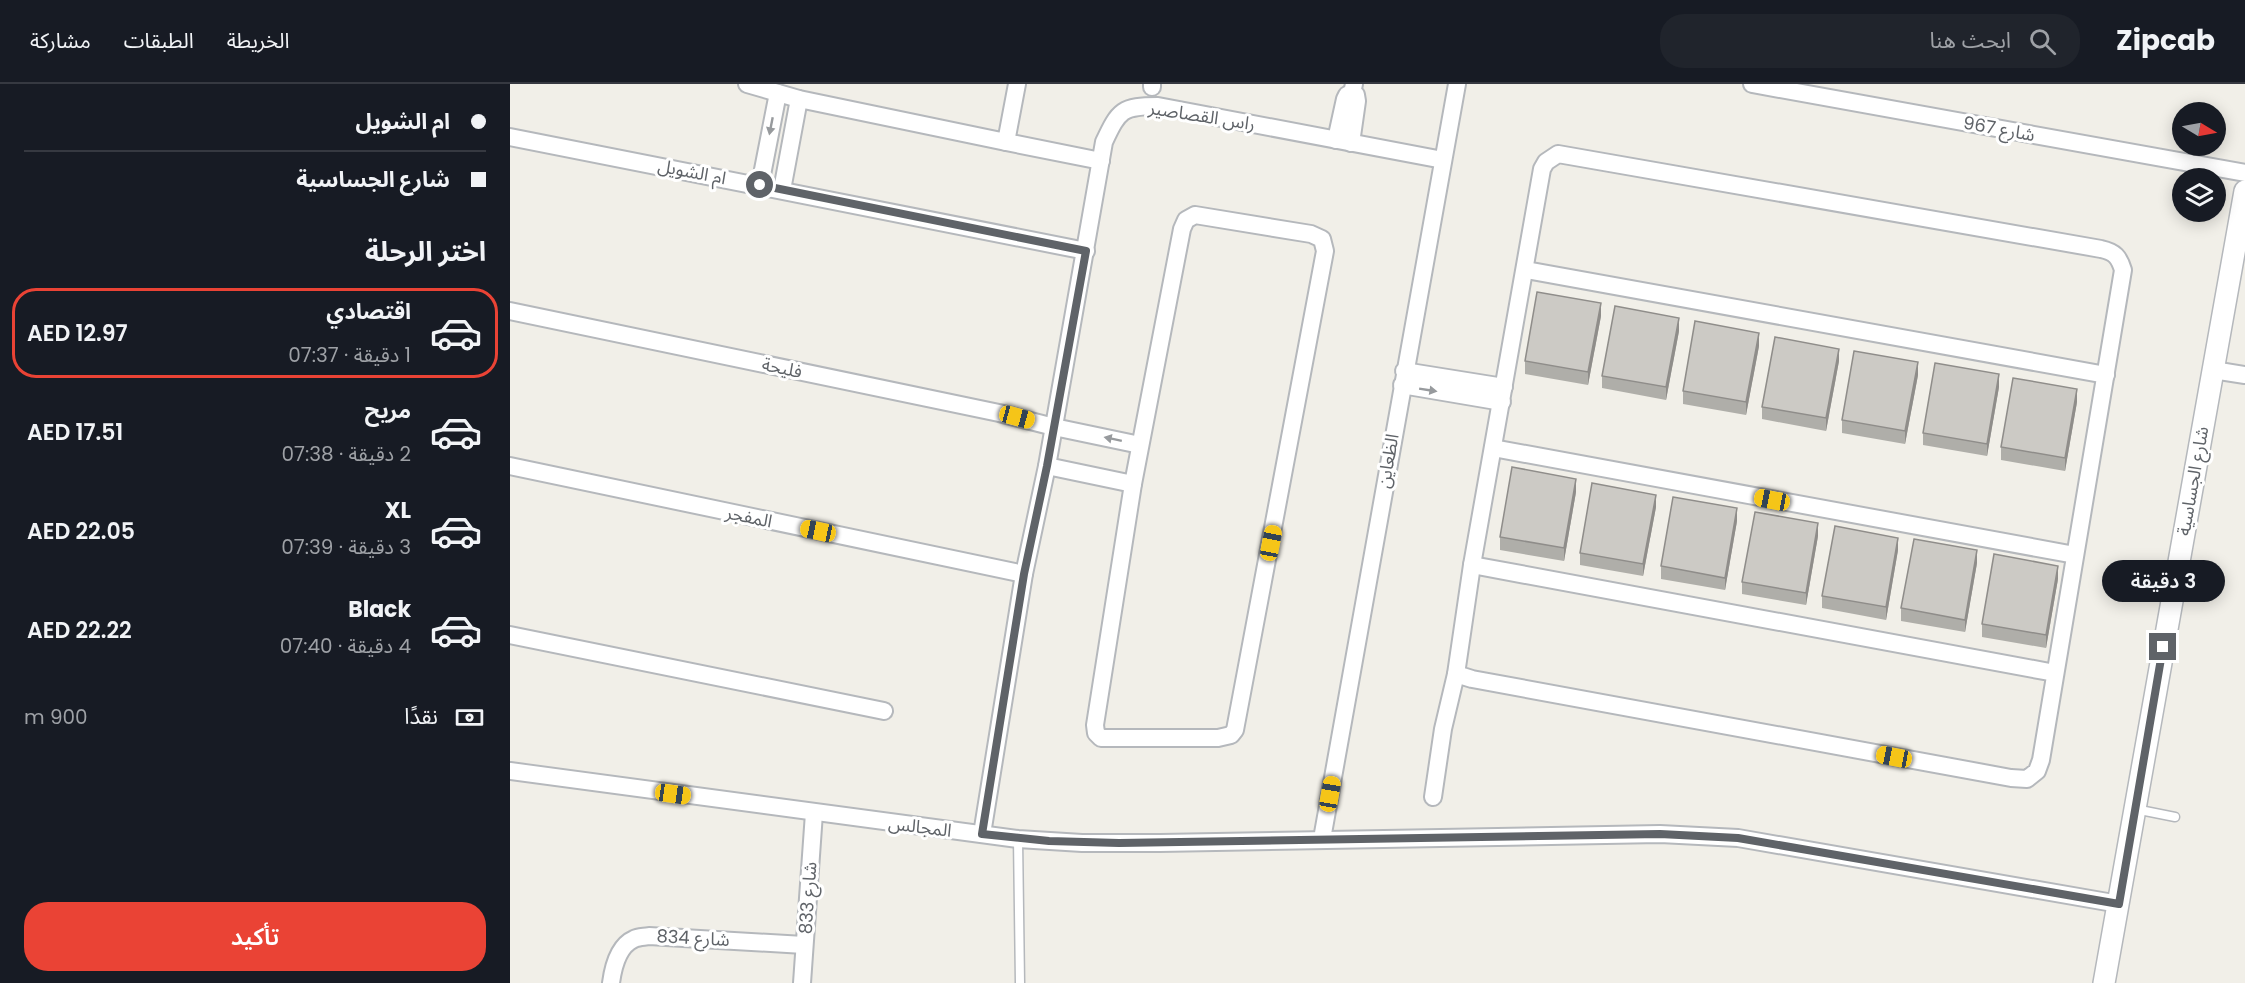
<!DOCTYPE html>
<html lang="ar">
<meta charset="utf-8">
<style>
:root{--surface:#171b24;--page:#20242c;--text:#f1f3f6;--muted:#9ea1a6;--line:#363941;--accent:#ea4335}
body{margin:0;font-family:Poppins,"Noto Sans Arabic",sans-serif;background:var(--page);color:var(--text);direction:rtl;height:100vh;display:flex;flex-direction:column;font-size:22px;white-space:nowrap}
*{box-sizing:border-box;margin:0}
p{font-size:20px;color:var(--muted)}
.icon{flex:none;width:33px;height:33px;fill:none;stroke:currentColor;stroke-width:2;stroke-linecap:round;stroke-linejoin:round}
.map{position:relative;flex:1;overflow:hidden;direction:ltr}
.sheet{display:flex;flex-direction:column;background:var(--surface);width:510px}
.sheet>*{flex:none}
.guide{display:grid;align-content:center;height:132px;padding:0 24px;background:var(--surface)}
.needle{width:39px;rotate:100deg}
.buttons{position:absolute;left:1662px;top:18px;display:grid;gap:12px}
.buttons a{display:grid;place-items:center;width:54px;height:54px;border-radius:50%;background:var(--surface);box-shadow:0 3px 15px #0003;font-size:30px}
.end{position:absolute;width:27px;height:27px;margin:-14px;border:8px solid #5f6368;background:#fff;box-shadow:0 0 0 3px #fff}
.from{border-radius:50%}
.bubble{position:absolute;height:42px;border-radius:21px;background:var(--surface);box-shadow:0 3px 15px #0003;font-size:20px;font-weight:600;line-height:42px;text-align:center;direction:rtl}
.car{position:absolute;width:18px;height:36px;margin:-18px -9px;border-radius:8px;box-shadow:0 0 4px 2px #0007;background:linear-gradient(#f5c518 24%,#345 0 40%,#f5c518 0 76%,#345 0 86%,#f5c518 0)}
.guide b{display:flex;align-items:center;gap:21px;height:57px;font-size:22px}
.guide b+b{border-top:2px solid var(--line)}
.guide i{width:15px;height:15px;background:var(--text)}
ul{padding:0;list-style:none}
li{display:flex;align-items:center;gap:18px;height:90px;margin:0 12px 9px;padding:0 12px;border:3px solid transparent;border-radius:24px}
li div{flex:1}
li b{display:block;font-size:22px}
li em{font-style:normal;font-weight:600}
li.active{border-color:var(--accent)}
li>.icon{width:54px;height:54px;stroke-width:1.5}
h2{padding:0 24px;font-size:27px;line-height:72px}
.pay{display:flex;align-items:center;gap:15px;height:66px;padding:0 24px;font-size:22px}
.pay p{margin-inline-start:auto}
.cta{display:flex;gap:12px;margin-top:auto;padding:12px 24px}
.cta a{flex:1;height:69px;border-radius:24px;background:var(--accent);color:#fff;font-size:24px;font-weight:600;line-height:69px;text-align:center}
header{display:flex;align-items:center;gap:36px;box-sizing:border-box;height:84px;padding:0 30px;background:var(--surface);border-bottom:2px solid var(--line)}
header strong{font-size:28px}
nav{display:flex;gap:33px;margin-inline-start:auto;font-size:21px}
.search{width:420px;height:54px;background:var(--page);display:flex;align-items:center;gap:15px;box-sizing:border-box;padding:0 21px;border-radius:24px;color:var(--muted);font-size:22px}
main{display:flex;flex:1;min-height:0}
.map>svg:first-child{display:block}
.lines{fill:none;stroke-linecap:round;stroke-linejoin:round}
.service-casing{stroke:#b5b8bc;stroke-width:11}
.minor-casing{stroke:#b5b8bc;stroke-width:20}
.tertiary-casing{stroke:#b5b8bc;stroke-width:24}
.service{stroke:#fff;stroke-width:8}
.minor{stroke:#fff;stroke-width:16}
.tertiary{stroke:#fff;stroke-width:21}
.wall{fill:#afaea9}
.shaded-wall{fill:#8f8d8a}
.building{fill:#cccac5;stroke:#8f8d8a;stroke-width:1.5}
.oneway{fill:#979a9d}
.route{stroke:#5f6368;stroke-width:8}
.labels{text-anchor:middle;stroke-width:6;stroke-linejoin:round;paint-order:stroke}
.street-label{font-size:18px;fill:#5f6368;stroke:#fff}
</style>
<header>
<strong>Zipcab</strong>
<div class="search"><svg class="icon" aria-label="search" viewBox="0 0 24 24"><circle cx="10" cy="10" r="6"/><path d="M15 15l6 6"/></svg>ابحث هنا</div>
<nav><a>الخريطة</a><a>الطبقات</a><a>مشاركة</a></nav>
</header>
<main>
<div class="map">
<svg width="1735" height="899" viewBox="0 0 1735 899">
<rect width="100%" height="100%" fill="#f1efe8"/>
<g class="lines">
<!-- service casing -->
<g class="service-casing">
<g id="service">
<polyline points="1625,725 1665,733"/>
<polyline points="508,755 510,899"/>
</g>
</g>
<!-- minor casing -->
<g class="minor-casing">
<g id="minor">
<polyline points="237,0 289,15 496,58 507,0"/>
<polyline points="1242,0 1735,89"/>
<polyline points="642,3 642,0"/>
<polyline points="0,53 576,167"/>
<polyline points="826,56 835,15 837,11 842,9"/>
<polyline points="496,58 591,77"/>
<polyline points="841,59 847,17 846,11 842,9 844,0"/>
<path d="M 1048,70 L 1591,165 C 1605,168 1609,173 1613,186 L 1531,676 L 1527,687 L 1517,695 L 1501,694 L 962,595 L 946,590 L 962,481 L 1032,85 L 1036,78 Z"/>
<polyline points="250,101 268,9"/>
<polyline points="272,106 289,15"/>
<polygon points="685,131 801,150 812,155 815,167 725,646 721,651 708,654 591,654 586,649 585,641 623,400 672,145 676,136"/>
<polyline points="1016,186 1596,291"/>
<polyline points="0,227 489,329 544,343 630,361"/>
<polyline points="1703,286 1735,291"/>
<polyline points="894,287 994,303"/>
<polyline points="892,301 992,318"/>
<polyline points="983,364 1565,471"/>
<polyline points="0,382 514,490"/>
<polyline points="537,382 623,400"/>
<polyline points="962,481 1545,589"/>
<polyline points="0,551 374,627"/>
<polyline points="0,687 508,755 572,759 650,759 1150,750 1228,754 1609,820"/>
<polyline points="923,713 933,645 946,590"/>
<path d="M 472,750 L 514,490 L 537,382 L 594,58 C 609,26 612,22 648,22 L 933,76"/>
<polyline points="812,755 947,0"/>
<path d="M 101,899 C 103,884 108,862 124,855 C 128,853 134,853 139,852 L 294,861"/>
<polyline points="292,899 304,729"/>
</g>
</g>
<!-- tertiary casing -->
<g class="tertiary-casing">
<polyline id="tertiary" points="1594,899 1735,107"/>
</g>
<!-- service -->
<use href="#service" class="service"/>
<!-- minor -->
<use href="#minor" class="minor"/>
<!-- tertiary -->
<use href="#tertiary" class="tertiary"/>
</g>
<!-- wall -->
<g class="wall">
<polygon points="1091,232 1078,301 1015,290 1015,277"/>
<polygon points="1169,247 1156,316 1092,304 1092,292"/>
<polygon points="1249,262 1236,331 1173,320 1173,307"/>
<polygon points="1329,277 1316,347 1252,335 1252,323"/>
<polygon points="1408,291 1395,360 1332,349 1332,336"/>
<polygon points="1489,303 1477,372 1413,361 1413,349"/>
<polygon points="1567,318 1555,387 1491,376 1491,363"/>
<polygon points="1066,408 1054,477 990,466 990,453"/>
<polygon points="1146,423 1133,492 1070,481 1070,469"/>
<polygon points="1227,437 1215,506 1151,495 1151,482"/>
<polygon points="1308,452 1296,521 1232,510 1232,498"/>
<polygon points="1388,466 1376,536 1312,524 1312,512"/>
<polygon points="1467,479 1455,548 1391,537 1391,524"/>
<polygon points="1548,495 1536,564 1472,553 1472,540"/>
</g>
<!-- shaded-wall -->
<g class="shaded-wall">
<polygon points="1091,219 1091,232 1078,301 1078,288"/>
<polygon points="1169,234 1169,247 1156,316 1156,303"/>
<polygon points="1249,249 1249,262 1236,331 1236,318"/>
<polygon points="1329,265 1329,277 1316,347 1316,334"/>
<polygon points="1408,278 1408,291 1395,360 1395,347"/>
<polygon points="1489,290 1489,303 1477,372 1477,360"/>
<polygon points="1567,305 1567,318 1555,387 1555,374"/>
<polygon points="1066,395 1066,408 1054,477 1054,464"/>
<polygon points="1146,411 1146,423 1133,492 1133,480"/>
<polygon points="1227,424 1227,437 1215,506 1215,494"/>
<polygon points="1308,439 1308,452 1296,521 1296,509"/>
<polygon points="1388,454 1388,466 1376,536 1376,523"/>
<polygon points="1467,466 1467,479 1455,548 1455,536"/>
<polygon points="1548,482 1548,495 1536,564 1536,551"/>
</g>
<!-- building -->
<g class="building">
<polygon points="1027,208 1091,219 1078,288 1015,277"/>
<polygon points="1105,222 1169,234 1156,303 1092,292"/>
<polygon points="1185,237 1249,249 1236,318 1173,307"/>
<polygon points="1265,253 1329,265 1316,334 1252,323"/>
<polygon points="1344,267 1408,278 1395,347 1332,336"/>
<polygon points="1425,279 1489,290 1477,360 1413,349"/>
<polygon points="1503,294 1567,305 1555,374 1491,363"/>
<polygon points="1002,383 1066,395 1054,464 990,453"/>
<polygon points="1082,399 1146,411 1133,480 1070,469"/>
<polygon points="1163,413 1227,424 1215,494 1151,482"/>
<polygon points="1245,428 1308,439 1296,509 1232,498"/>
<polygon points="1325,442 1388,454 1376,523 1312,512"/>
<polygon points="1404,455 1467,466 1455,536 1391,524"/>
<polygon points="1484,470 1548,482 1536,551 1472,540"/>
</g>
<!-- one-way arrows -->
<defs><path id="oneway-solid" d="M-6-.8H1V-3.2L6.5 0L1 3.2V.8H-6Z" transform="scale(1.5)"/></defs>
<g class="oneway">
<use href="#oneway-solid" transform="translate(261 42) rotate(101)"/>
<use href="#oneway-solid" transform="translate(918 306) rotate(9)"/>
<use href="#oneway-solid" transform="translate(603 355) rotate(-168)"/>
</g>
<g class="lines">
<!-- route -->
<polyline class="route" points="250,101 576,167 537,382 514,490 472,750 539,757 609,759 1150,750 1228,754 1609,820 1653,563"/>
</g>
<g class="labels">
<!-- street labels -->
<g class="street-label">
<text transform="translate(692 32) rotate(9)" y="6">راس القصاصير</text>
<text transform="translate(1489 45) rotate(10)" y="6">شارع 967</text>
<text transform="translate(182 88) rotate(11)" y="6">ام الشويل</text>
<text transform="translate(272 284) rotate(12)" y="6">فليحة</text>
<text transform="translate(878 377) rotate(-80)" y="6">الظعاين</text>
<text transform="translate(1683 397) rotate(-80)" y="6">شارع الجساسية</text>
<text transform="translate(239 433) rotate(12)" y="6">المفجر</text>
<text transform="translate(410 743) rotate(7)" y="6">المجالس</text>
<text transform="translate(298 814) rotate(-86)" y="6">شارع 833</text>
<text transform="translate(183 854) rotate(3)" y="6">شارع 834</text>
</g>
</g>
</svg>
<div class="buttons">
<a><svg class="needle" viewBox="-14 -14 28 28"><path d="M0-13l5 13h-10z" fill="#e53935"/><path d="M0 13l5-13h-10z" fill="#9ea1a6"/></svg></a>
<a><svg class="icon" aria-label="layers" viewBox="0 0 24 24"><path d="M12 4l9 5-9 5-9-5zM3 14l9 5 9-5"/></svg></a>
</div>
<i class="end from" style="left:250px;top:101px"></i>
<i class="end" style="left:1653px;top:563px"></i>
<div class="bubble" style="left:1592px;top:476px;width:123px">3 دقيقة</div>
<i class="car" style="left:507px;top:333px;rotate:105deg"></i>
<i class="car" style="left:1262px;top:416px;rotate:281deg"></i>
<i class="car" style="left:308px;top:447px;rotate:282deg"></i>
<i class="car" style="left:761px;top:459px;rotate:11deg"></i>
<i class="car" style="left:1384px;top:673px;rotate:281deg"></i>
<i class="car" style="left:163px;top:710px;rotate:98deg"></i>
<i class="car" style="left:820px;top:710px;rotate:10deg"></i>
</div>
<section class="sheet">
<div class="guide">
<b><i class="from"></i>ام الشويل</b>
<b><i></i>شارع الجساسية</b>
</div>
<h2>اختر الرحلة</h2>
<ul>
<li class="active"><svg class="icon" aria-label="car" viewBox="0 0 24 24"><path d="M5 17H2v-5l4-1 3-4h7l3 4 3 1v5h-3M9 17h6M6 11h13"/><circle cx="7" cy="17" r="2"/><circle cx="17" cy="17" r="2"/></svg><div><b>اقتصادي</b><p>1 دقيقة · 07:37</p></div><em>AED 12.97</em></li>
<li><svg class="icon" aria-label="car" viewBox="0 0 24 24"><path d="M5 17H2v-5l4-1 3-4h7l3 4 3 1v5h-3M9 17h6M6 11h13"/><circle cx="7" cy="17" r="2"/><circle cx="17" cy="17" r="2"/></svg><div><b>مريح</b><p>2 دقيقة · 07:38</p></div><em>AED 17.51</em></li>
<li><svg class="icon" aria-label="car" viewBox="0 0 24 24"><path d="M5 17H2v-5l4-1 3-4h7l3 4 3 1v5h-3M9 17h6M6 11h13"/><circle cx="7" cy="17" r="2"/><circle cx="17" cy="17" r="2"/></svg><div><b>XL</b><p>3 دقيقة · 07:39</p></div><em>AED 22.05</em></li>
<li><svg class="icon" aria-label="car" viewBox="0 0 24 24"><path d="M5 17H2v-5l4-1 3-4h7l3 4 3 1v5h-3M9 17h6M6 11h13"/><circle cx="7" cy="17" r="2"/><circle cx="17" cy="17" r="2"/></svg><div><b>Black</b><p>4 دقيقة · 07:40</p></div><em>AED 22.22</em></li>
</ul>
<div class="pay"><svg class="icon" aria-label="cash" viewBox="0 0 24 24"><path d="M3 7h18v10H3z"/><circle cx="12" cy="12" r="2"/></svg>نقدًا<p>900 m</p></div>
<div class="cta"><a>تأكيد</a></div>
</section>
</main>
